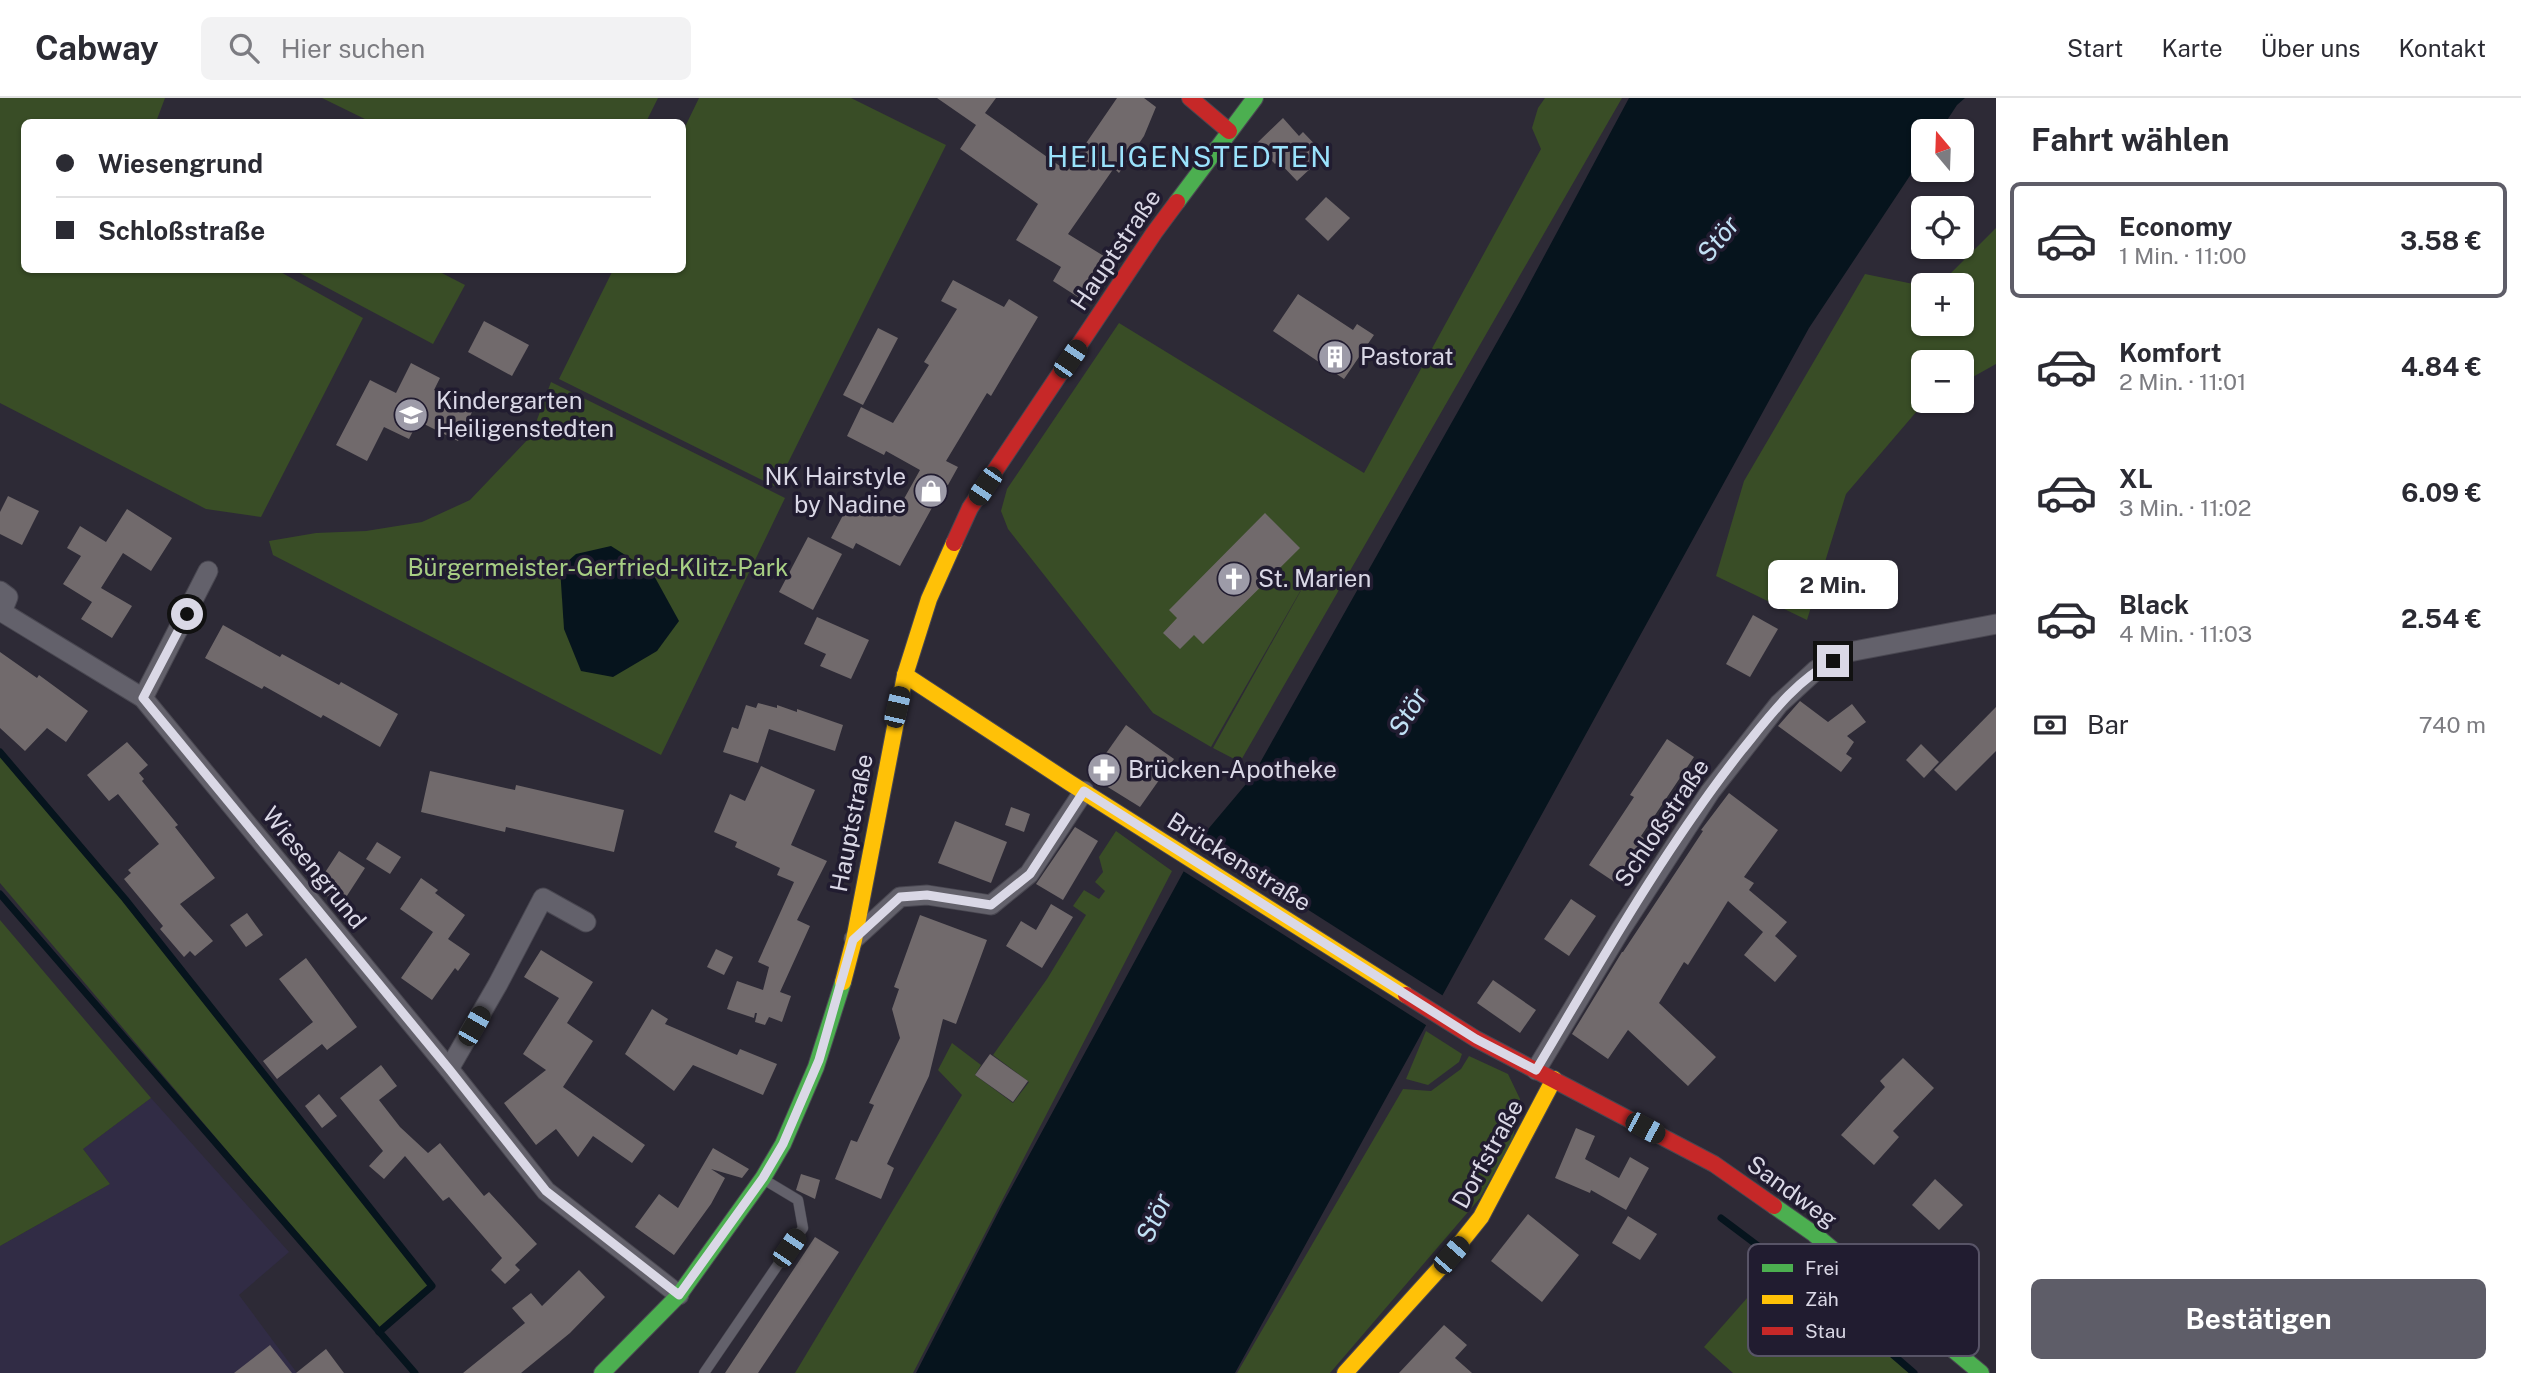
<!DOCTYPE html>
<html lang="de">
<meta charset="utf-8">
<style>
:root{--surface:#fff;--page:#f2f2f3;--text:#2b2b33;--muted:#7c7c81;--line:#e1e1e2;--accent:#5e5d68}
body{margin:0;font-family:"Public Sans",sans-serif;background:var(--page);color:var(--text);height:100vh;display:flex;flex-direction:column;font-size:26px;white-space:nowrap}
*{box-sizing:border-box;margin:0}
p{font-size:23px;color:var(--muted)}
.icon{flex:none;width:38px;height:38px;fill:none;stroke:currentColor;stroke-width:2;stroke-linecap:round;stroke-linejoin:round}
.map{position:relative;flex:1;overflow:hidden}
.side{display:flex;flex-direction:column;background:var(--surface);width:525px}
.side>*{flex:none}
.guide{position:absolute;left:21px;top:21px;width:665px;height:154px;border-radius:10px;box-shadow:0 2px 5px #0004;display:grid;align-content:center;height:154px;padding:0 35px;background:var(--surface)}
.needle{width:46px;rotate:341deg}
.buttons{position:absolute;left:1911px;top:21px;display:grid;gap:14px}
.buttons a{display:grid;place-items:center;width:63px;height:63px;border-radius:10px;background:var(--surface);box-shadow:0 2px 5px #0004;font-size:35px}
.end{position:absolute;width:32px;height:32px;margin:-16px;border:9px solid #dad8e6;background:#111;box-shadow:0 0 0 4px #111}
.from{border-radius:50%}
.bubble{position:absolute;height:49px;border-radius:10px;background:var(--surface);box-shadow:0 2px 5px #0004;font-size:23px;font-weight:700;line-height:49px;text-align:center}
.car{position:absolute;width:21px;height:42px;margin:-21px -10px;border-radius:9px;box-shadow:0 0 5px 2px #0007;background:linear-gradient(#222 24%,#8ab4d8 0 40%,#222 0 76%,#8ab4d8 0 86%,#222 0)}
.guide b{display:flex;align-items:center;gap:24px;height:66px;font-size:26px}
.guide b+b{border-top:2px solid var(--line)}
.guide i{width:18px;height:18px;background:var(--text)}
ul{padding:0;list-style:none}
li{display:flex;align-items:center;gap:21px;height:116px;margin:0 14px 10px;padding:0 21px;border:4px solid transparent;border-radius:10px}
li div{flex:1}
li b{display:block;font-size:26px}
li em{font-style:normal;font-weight:700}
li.selected{border-color:var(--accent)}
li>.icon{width:63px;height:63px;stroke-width:1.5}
h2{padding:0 35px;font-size:32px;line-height:84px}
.pay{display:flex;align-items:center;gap:18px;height:77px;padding:0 35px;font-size:26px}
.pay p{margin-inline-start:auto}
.cta{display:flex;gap:14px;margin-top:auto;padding:14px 35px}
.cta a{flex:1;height:80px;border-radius:10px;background:var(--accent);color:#fff;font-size:28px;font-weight:700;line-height:80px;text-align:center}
header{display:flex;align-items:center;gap:42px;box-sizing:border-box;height:98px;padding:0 35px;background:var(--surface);border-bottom:2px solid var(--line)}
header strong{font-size:33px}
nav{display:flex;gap:38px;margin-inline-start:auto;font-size:24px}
.search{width:490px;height:63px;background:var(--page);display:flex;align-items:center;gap:18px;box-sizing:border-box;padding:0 24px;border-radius:10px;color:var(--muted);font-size:26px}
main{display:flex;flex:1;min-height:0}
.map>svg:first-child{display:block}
.built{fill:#312c45}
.green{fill:#394d26}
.water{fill:#06141d}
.pier{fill:#2d2a36}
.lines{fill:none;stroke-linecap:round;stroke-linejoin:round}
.stream{stroke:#06141d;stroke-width:7}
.building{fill:#716a6c}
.lane-casing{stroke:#494751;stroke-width:11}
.street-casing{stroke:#494751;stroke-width:21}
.fast-casing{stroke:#494751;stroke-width:18}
.slow-casing{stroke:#494751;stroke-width:18}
.jam-casing{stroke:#494751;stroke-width:18}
.lane{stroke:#63616b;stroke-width:10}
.street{stroke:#63616b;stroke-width:19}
.fast{stroke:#4caf50;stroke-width:16}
.slow{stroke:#ffc107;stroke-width:16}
.jam{stroke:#c62828;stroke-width:16}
.route{stroke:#dad8e6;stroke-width:9}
.labels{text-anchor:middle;stroke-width:7;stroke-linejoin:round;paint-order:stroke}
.street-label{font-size:24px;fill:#dad8e6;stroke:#211c30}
.poi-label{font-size:24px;fill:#dad8e6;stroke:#211c30;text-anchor:start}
.park-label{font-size:24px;fill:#a8cf84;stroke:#211c30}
.water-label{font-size:26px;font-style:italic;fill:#c1e1f5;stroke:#211c30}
.quarter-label{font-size:28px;letter-spacing:2px;fill:#9ae2fc;stroke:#211c30}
.key{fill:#211c30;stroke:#585467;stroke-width:2}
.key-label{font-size:19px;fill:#dad8e6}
</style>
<header>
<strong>Cabway</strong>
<div class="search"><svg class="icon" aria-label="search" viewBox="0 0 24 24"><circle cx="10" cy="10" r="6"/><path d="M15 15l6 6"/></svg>Hier suchen</div>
<nav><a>Start</a><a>Karte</a><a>Über uns</a><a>Kontakt</a></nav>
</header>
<main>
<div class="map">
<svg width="1996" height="1275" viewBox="0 0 1996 1275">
<rect width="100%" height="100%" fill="#2d2a36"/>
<!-- built -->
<polygon class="built" points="151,1000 289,1154 239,1197 297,1275 0,1275 0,1148 110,1086 83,1051"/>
<!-- green -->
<g class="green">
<polygon points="0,0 165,0 156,24 24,24 24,172 277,172 363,220 261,419 206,411 0,305"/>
<polygon points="322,0 658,0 646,24 371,24"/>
<polygon points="699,0 851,0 946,47 776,389 559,281 613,172 682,172 683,33"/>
<polygon points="1545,0 1622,0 1240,664 1213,650 1318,462 1211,649 1153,615 1008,431 1001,413 1007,391 1119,225 1364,375 1541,51 1532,30 1538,10"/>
<polygon points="1996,130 1996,266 1962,285 1962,264 1923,264 1923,303 1930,303 1923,306 1846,396 1807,522 1716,478 1744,383 1865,176 1923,188 1923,226 1962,226 1962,187 1939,187"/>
<polygon points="294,172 436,172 465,187 433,246"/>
<polygon points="551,284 785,400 661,657 273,457 269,443 316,435 366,433 422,424 470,402 531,338"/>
<polygon points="0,658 123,803 429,1187 378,1231 0,785"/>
<polygon points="1116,733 1172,773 913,1275 795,1275 962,997 938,972 952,945 981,967 975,977 1013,1005 1029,984 993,957 1047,881 1086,817 1073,808 1084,792 1099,801 1105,793 1095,784 1103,774 1099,759"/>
<polygon points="0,822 151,1000 83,1051 110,1086 0,1148"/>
<polygon points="1426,933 1462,956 1459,964 1428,987 1406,981"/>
<polygon points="1469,958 1508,976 1520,1001 1513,1041 1480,1100 1330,1275 1237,1275 1403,991 1431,993 1461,971"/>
<polygon points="1777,1166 1823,1200 1910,1275 1733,1275 1704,1249"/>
</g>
<!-- water -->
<g class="water">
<polygon points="1629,0 1965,0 1957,7 1940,33 1923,33 1923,58 1809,230 1235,1275 916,1275 1002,1107 1204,736 1252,679 1519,205"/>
<polygon points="611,448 652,474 679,523 657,553 613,579 581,573 564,531 560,470 576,456"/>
</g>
<!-- pier -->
<polygon class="pier" points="1197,741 1445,899 1429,929 1180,771"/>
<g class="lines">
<!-- stream -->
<g class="stream">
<polyline points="0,654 125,801 432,1188 379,1234"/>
<polyline points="0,796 415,1275"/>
<polyline points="1721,1120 1826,1199 1914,1275"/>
</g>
</g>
<!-- building -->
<g class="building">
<polygon points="937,0 996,0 985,15 1067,73 1117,0 1144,0 1156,9 1144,38 1119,75 1114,70 1068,136 1107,160 1081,201 1053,183 1061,169 1016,142 1038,106 960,51 976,27"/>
<polygon points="1283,20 1299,38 1303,34 1325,57 1297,83 1278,63 1275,66 1256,46"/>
<polygon points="1326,99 1350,120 1328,143 1305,121"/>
<polygon points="953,182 1004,209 1009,201 1038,219 991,298 987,295 946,363 958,369 948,387 945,386 900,468 856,445 853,451 831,440 851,402 874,414 877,408 895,417 920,372 886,353 884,357 847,338 861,309 893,325 929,267 924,264 957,211 941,203"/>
<polygon points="1298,196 1353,232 1357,226 1374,237 1344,281 1273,233"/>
<polygon points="484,223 529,247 512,278 468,254"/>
<polygon points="878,230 898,240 863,307 843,297"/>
<polygon points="411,265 440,280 434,292 473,312 458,343 418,323 409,341 384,329 367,363 336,347 370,282 396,295"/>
<polygon points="8,398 39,413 22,447 0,436 0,414"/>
<polygon points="127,411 172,440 151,473 123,455 101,490 132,508 112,540 81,521 92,504 63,486 81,458 67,450 80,428 106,444"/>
<polygon points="1265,415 1300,450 1203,546 1194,537 1180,551 1163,535 1177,520 1169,512"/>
<polygon points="808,439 842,456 813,512 779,494"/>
<polygon points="1753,517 1778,531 1750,579 1726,566"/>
<polygon points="817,519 869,542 851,581 820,568 826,556 804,546"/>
<polygon points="223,527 280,559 282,556 339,587 341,584 398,616 380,649 323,617 321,620 264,588 262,591 205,560"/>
<polygon points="0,554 37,580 39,577 88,613 66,644 47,630 25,653 0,630"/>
<polygon points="1800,603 1828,624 1852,606 1866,624 1847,638 1854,644 1846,656 1852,660 1841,674 1778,628"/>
<polygon points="758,605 777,610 777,607 797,614 797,611 843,627 835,653 769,631 758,665 723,654 732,629 738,631 746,607 756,610"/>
<polygon points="1996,609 1996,653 1956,693 1934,672"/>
<polygon points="1126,627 1174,661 1140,709 1090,678"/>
<polygon points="1667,641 1694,659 1641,738 1645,741 1616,785 1589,767 1634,699 1630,697"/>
<polygon points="127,644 148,667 139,675 144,681 142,683 178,727 175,729 215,780 180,806 213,843 195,858 190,853 184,859 160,831 163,828 124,781 131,775 128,772 159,746 118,696 109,703 87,677"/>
<polygon points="1921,646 1939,664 1924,680 1906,662"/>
<polygon points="761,668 815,692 791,747 827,763 797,822 810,828 780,894 791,898 782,924 769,919 765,927 755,924 757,915 755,915 754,920 727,911 737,883 763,892 769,869 758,864 794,784 777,777 780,770 735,749 737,744 714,734 730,696 745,703"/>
<polygon points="430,673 515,692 516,687 624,712 614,754 506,729 505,734 421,714"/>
<polygon points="1729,695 1778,732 1744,779 1754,785 1749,792 1787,824 1775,838 1797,858 1775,884 1744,857 1763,834 1728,803 1688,867 1684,864 1659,905 1716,959 1688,988 1628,932 1608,961 1572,936 1622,854 1623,854 1703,733 1701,732"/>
<polygon points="1011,709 1030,716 1024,734 1005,727"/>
<polygon points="955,723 1007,744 991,785 938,765"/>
<polygon points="1075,729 1098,743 1063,802 1036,786"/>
<polygon points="377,744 401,759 390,776 366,761"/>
<polygon points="339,753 365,770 341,807 318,792 327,778 324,776"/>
<polygon points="421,780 438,792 435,795 465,817 448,841 470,856 458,873 455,870 432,902 401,880 433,834 400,811"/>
<polygon points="1571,801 1596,818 1569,858 1544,841"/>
<polygon points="1051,806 1073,819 1042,870 1006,848 1021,823 1036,832"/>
<polygon points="247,815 263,837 246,849 230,827"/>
<polygon points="920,817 987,842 956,926 943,921 929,978 887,1066 894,1070 881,1101 835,1081 851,1042 857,1044 874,1007 869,1005 900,940 892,911 899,891 894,889"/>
<polygon points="716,851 733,859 724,877 707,869"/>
<polygon points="541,852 593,884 567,925 593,943 563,989 645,1047 632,1065 593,1038 578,1059 556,1031 536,1047 504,1005 546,972 523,956 559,900 524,879"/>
<polygon points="306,860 357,929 327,952 322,946 277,981 263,963 313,924 279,881"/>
<polygon points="1493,882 1536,912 1520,935 1477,905"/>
<polygon points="652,911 668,921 665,926 737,957 740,951 777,966 763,997 693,967 674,993 625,956"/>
<polygon points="990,956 1028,983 1013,1004 975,977"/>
<polygon points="1903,960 1934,990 1893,1033 1899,1039 1874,1067 1841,1037 1885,989 1880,983"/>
<polygon points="381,967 397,988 379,1002 400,1029 428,1055 440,1045 484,1098 489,1094 537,1146 515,1167 520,1172 505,1186 491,1172 502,1160 449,1099 443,1103 405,1058 384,1081 369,1068 383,1053 340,1000"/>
<polygon points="319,996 337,1018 322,1030 305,1008"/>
<polygon points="1576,1030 1595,1038 1585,1061 1619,1080 1630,1059 1649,1070 1626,1112 1591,1092 1590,1095 1555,1080"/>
<polygon points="713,1050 749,1071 742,1080 711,1071 725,1080 711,1106 674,1157 635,1129 659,1096 678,1110"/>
<polygon points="801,1076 820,1082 815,1101 796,1092"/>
<polygon points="1935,1081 1963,1107 1939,1132 1912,1107"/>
<polygon points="1528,1116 1579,1157 1542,1204 1491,1163"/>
<polygon points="1628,1118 1657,1136 1640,1162 1612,1145"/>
<polygon points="815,1139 839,1154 758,1275 725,1275"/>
<polygon points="579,1172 605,1199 570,1235 521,1275 463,1275 525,1225 512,1210 531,1195 542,1208"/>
<polygon points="1444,1227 1467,1247 1455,1260 1472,1275 1399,1275"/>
<polygon points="270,1247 292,1275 234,1275"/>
<polygon points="326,1251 344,1275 296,1275"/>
</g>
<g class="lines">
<!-- lane casing -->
<g class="lane-casing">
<polyline id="lane" points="704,1275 803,1130 798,1102 763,1081"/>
</g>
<!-- street casing -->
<g class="street-casing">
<g id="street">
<polyline points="0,493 8,499 2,514 143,600 449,971 546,1093 679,1197"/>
<polyline points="143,600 208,473"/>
<polyline points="854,841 900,799 927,797 991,807 1029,776 1084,693"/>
<polyline points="449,971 498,886 543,800 586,824"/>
<polyline points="1536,972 1621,831 1710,694 1779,606 1816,572 1849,554 1996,526"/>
</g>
</g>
<!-- fast casing -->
<g class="fast-casing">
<g id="fast">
<polyline points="1177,104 1255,0"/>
<polyline points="1774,1108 1814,1136 1981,1275"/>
<polyline points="602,1275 679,1197 763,1080 783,1046 816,969 843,884"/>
</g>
</g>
<!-- slow casing -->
<g class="slow-casing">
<g id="slow">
<polyline points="905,577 1070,685 1406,897"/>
<polyline points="843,884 854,842 905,577 929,501 954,445"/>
<polyline points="1345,1275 1441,1169 1481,1119 1554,981"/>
</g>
</g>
<!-- jam casing -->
<g class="jam-casing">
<g id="jam">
<polyline points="1190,0 1229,33"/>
<polyline points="954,445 970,410 1154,135 1177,104"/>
<polyline points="1406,897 1476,941 1714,1066 1774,1108"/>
</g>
</g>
<!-- lane -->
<use href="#lane" class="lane"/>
<!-- street -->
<use href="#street" class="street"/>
<!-- fast -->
<use href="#fast" class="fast"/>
<!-- slow -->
<use href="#slow" class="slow"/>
<!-- jam -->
<use href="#jam" class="jam"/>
</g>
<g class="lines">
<!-- route -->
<path class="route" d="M 187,516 L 143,600 L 449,971 L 546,1093 L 679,1197 L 763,1080 L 783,1046 L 819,962 L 853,842 L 900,799 L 927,797 L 991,807 L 1030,776 L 1084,693 L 1476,941 L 1536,972 C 1601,863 1664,751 1742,652 C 1769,619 1794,584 1833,563"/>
</g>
<!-- icons -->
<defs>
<g id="building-disc" transform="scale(1.75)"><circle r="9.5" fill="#9d9ba8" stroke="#211c30"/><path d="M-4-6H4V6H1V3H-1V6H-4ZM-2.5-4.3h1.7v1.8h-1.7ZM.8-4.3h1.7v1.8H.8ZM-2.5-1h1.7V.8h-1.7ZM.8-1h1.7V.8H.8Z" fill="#fff"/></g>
<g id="school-disc" transform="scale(1.75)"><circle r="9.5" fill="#9d9ba8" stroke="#211c30"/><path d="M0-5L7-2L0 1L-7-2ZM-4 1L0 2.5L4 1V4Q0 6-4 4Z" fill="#fff"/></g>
<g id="shop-disc" transform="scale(1.75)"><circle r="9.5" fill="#9d9ba8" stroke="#211c30"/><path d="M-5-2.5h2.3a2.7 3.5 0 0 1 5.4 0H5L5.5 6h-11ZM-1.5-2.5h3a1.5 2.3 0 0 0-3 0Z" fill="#fff"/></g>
<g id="church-disc" transform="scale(1.75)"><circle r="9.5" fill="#9d9ba8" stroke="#211c30"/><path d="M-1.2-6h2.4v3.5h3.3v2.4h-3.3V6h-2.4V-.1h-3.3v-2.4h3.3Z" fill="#fff"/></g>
<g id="pharmacy-disc" transform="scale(1.75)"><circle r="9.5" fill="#9d9ba8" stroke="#211c30"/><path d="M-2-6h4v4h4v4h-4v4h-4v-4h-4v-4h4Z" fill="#fff"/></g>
</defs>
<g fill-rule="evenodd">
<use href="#building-disc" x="1335" y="259"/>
<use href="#school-disc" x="411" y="317"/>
<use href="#shop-disc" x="931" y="393"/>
<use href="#church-disc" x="1234" y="481"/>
<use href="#pharmacy-disc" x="1104" y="672"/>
</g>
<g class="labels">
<!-- street labels -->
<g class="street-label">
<text transform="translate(1116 152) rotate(-56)" y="8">Hauptstraße</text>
<text transform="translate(852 725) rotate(-79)" y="8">Hauptstraße</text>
<text transform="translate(1662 725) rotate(-56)" y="8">Schloßstraße</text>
<text transform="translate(1239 764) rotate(32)" y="8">Brückenstraße</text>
<text transform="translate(314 770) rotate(51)" y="8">Wiesengrund</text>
<text transform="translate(1488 1056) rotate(-61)" y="8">Dorfstraße</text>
<text transform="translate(1792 1094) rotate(36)" y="8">Sandweg</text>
</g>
<!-- poi labels -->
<g class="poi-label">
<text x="1360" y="267">Pastorat</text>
<text x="436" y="311">Kindergarten<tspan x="436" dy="28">Heiligenstedten</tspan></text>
<text x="906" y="387" text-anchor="end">NK Hairstyle<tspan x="906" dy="28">by Nadine</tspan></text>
<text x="1258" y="489">St. Marien</text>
<text x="1128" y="680">Brücken-Apotheke</text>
</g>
<!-- park labels -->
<g class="park-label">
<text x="598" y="478">Bürgermeister-Gerfried-Klitz-Park</text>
</g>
<!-- water labels -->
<g class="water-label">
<text transform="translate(1718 141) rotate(-51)" y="9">Stör</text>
<text transform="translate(1408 614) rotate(-59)" y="9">Stör</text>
<text transform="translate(1154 1120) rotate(-65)" y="9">Stör</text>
</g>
<!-- quarter labels -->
<g class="quarter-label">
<text x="1190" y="69">HEILIGENSTEDTEN</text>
</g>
</g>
<!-- legend -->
<rect x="1748" y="1146" width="231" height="112" rx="10" class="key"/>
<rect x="1762" y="1166" width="31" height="8" fill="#4caf50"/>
<rect x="1762" y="1197" width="31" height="9" fill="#ffc107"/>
<rect x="1762" y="1229" width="31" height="8" fill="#c62828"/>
<g class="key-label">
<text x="1805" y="1177">Frei</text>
<text x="1805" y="1208">Zäh</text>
<text x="1805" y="1240">Stau</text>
</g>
</svg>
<div class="buttons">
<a><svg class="needle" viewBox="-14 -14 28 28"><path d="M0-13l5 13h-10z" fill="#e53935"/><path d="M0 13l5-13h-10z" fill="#7c7c81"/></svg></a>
<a><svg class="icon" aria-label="locate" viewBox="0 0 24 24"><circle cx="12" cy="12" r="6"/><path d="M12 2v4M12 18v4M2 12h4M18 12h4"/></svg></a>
<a>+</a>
<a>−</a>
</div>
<i class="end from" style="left:187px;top:516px"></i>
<i class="end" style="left:1833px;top:563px"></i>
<div class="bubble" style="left:1768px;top:462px;width:130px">2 Min.</div>
<i class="car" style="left:1070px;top:261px;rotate:34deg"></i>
<i class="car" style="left:985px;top:388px;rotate:214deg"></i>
<i class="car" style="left:897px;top:609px;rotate:13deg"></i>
<i class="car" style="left:474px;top:928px;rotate:30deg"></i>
<i class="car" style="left:1645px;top:1030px;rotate:118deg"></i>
<i class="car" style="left:789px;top:1150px;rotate:34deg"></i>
<i class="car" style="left:1451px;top:1157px;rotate:41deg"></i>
<div class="guide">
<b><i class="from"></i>Wiesengrund</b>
<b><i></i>Schloßstraße</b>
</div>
</div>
<section class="side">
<h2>Fahrt wählen</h2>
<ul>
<li class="selected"><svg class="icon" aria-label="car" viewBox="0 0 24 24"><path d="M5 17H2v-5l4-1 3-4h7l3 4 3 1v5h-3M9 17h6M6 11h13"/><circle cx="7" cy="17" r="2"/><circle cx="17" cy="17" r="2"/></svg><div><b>Economy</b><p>1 Min. · 11:00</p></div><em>3.58 €</em></li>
<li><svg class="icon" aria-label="car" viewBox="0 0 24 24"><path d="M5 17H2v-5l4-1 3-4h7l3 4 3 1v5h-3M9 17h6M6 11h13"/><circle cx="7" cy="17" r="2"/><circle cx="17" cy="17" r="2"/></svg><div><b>Komfort</b><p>2 Min. · 11:01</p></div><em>4.84 €</em></li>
<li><svg class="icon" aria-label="car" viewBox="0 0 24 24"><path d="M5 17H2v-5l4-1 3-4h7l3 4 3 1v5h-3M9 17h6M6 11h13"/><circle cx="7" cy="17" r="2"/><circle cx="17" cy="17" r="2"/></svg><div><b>XL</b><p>3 Min. · 11:02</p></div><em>6.09 €</em></li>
<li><svg class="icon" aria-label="car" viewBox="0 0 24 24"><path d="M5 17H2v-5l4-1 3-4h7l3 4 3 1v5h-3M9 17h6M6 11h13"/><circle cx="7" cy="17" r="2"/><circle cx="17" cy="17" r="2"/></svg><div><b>Black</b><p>4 Min. · 11:03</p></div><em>2.54 €</em></li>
</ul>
<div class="pay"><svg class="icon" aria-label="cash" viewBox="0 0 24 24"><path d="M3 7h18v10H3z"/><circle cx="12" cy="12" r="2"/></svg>Bar<p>740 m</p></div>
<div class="cta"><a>Bestätigen</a></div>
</section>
</main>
